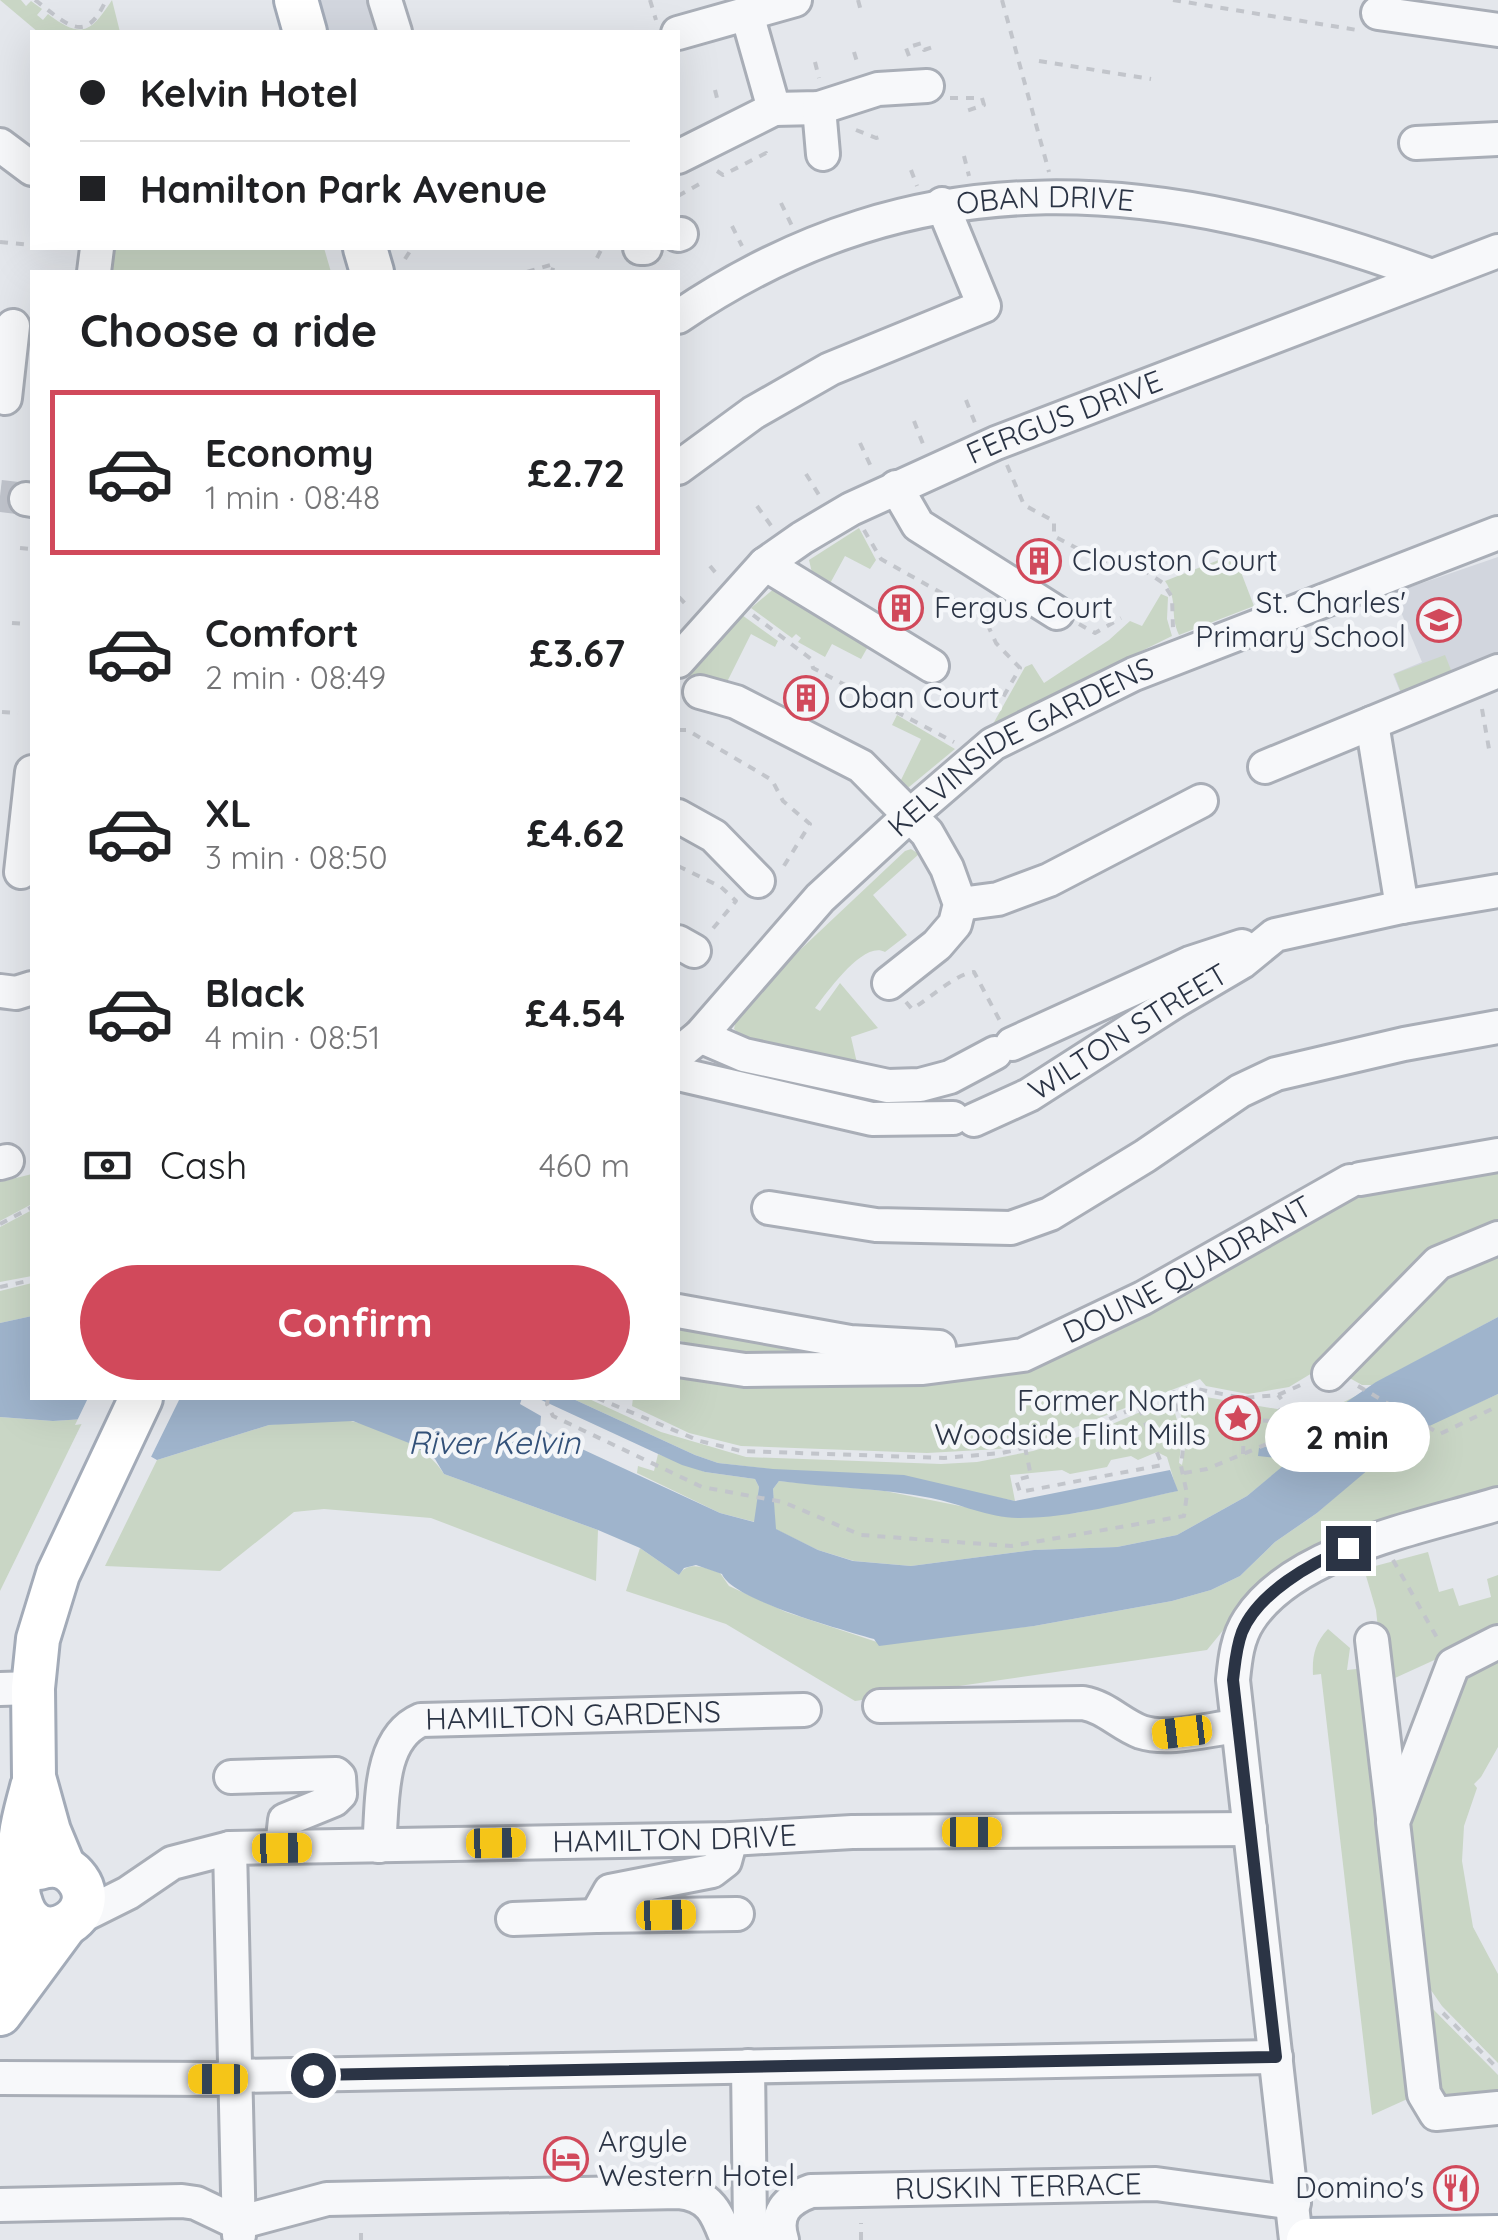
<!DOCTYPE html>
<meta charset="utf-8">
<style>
:root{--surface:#fff;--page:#f6f6f6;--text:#202124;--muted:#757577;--line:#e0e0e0;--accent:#d1495b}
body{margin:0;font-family:Quicksand,sans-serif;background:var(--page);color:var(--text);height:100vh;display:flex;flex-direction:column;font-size:38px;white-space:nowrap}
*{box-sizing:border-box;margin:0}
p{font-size:32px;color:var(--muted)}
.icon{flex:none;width:55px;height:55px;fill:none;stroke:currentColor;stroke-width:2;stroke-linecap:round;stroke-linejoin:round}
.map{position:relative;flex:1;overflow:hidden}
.panel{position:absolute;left:30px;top:270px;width:650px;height:1130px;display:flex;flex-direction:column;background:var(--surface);border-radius:0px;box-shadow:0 10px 40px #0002}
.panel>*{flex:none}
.hud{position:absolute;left:30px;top:30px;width:650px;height:220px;border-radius:0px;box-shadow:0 10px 40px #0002;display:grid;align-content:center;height:220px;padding:0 50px;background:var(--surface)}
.end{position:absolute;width:45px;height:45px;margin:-22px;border:12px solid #2b3445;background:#fff;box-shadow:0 0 0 5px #fff}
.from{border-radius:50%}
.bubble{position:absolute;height:70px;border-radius:35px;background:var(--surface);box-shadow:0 10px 40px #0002;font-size:32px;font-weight:700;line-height:70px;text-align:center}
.car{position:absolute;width:30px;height:60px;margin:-30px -15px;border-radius:12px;box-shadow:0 0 8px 2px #0007;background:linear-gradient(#f5c518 24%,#345 0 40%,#f5c518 0 76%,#345 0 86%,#f5c518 0)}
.hud b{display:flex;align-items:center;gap:35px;height:95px;font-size:38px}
.hud b+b{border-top:2px solid var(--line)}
.hud i{width:25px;height:25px;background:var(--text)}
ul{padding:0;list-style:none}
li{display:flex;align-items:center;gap:30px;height:165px;margin:0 20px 15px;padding:0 30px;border:5px solid transparent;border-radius:0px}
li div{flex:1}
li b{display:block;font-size:38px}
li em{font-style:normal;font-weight:700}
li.active{border-color:var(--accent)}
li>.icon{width:90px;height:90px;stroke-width:1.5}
h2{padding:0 50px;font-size:45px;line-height:120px}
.pay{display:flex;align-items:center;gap:25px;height:110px;padding:0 50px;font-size:38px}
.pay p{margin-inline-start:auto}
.button{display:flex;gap:20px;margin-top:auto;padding:20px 50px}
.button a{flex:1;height:115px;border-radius:60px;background:var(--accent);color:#fff;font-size:40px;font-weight:700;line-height:115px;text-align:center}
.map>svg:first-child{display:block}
.built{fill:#d2d6de}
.green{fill:#c9d6c5}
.water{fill:#9fb4cc}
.pier{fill:#e4e7ec}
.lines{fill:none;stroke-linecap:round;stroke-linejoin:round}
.minor-tunnel{stroke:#bfc3cb;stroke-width:32;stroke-dasharray:32 16;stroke-linecap:butt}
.minor-casing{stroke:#a9aeb7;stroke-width:38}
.major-casing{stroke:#a3abb8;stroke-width:48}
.path{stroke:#c2c5cb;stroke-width:4;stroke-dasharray:8 8;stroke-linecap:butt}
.minor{stroke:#f7f8fa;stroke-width:32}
.major{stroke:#fff;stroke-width:42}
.route{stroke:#2b3445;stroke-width:12}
.labels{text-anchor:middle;stroke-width:9;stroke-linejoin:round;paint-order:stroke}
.street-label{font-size:30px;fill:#2b3445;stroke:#f4f6f9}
.poi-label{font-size:30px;fill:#2b3445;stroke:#f4f6f9;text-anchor:start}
.water-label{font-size:32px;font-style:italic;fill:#34527a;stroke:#f4f6f9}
</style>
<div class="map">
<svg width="1498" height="2240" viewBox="0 0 1498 2240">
<rect width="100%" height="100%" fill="#e4e7ec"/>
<!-- built -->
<g class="built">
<polygon points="319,0 395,0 388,32 327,32"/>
<polygon points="1498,557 1498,662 1404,701 1393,674 1422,662 1393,593"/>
</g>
<!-- green -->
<g class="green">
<path d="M 0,0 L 21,0 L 26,6 L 31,1 L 42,9 L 37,15 L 43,20 L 48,14 C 82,40 91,32 112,0 L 120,32 L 38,32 Z"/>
<polygon points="114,248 324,248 331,272 111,272"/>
<polygon points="859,528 876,560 870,569 845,556 827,589 814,581 809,560"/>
<path d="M 1234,554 L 1254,606 L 1179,635 C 1169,613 1179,602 1165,581 Z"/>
<polygon points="782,582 870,643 861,659 832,644 825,657 798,642 801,638 796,634 792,638 751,608"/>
<polygon points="1161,594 1168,597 1167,619 1172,636 993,724 1025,667 1032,664 1044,683 1109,640 1130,621 1142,626"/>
<polygon points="742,615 778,641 775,647 751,634 725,686 705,690 687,679 722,635"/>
<polygon points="1445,655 1455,680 1404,700 1394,674"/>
<polygon points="897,715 955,749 909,787 901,785 901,780 921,739 892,725"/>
<path d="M 911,849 L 919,854 L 873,895 L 907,935 L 885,952 C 864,940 828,991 815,1008 L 820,1011 L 840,983 L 878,1028 L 851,1037 L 857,1063 L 751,1046 L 734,1029 L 737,1015 L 801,949 L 905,851 Z"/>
<polygon points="1498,1166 1498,1232 1327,1364 1289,1387 1248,1394 1206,1386 1200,1379 1045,1439 999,1449 927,1453 741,1446 689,1433 632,1406 633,1398 678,1398 678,1369 1011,1372 1111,1334 1208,1282 1330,1205 1377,1186"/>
<polygon points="32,1174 32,1204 0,1221 0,1182"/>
<polygon points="32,1210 32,1276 0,1282 0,1227"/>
<polygon points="1498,1243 1498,1317 1372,1385 1362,1385 1346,1376 1445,1266"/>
<polygon points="32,1283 32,1316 0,1323 0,1291"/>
<path d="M 678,1321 L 867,1352 C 806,1351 736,1360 678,1340 Z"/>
<polygon points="1360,1394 1286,1443 1259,1448 1284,1466 1247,1496 1177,1535 1117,1547 1034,1550 911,1566 854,1561 818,1550 775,1529 773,1489 779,1481 885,1491 1020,1518 1076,1513 1177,1491 1167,1457 1157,1452 1138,1460 1131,1456 1111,1460 1107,1467 1070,1474 1062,1470 1010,1475 1015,1501 975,1493 718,1463 695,1455 571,1398 587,1398 661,1432 746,1457 941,1464 977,1462 1033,1451 1091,1433 1171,1399 1182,1438 1179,1463 1182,1465 1186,1443 1178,1398 1194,1395 1283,1410 1284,1434 1291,1429 1294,1413 1321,1413"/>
<path d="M 1498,1394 L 1498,1491 L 1261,1597 L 1225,1628 L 1207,1650 L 855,1701 L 726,1624 L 626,1591 L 640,1548 L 679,1575 C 688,1560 706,1568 720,1573 L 729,1586 L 786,1612 L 877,1642 L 1034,1626 L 1172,1601 L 1211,1590 L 1240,1576 L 1275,1542 L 1317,1513 L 1390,1449 L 1433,1423 Z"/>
<polygon points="0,1417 53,1421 84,1419 0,1591"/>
<path d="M 307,1421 C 322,1421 341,1418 355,1422 C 386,1429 428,1447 444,1474 L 598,1530 L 596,1581 L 431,1518 L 324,1509 L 294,1512 L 220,1571 L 105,1566 L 157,1460 L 269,1425 Z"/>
<polygon points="658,1454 705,1472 755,1479 759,1487 755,1522 720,1513 637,1473 638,1466 654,1471"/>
<polygon points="1428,1552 1439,1592 1453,1588 1459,1606 1491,1597 1487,1579 1498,1575 1498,1631 1384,1683 1376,1610 1364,1569"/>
<path d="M 1328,1629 L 1350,1648 L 1347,1670 L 1366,1668 L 1414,2096 L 1372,2115 L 1321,1674 L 1313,1675 C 1312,1656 1315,1643 1328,1629 Z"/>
<polygon points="1498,1651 1498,1747 1481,1777 1474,1784 1477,1788 1464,1826 1462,1861 1473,1927 1498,1974 1498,2063 1442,2006 1417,1970 1403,1837 1460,1672"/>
<polygon points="1429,2005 1498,2075 1498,2100 1439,2108"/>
</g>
<!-- water -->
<path class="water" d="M 32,1316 L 32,1398 L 522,1398 L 520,1404 L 541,1416 L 540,1428 L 556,1437 L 720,1513 L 754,1522 L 759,1487 L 755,1479 L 705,1472 L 682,1465 L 537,1398 L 571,1398 L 695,1455 L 718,1463 L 773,1469 L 904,1475 L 1015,1501 L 1170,1470 L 1178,1491 C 1126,1502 1073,1518 1020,1518 C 989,1518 961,1504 931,1498 C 881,1488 830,1488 779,1481 L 773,1489 L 776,1529 L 818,1550 L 853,1561 L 911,1566 L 1034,1550 L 1117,1547 L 1177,1535 L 1247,1496 L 1283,1466 L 1277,1458 L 1258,1456 L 1259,1448 L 1286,1443 L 1376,1382 L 1498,1317 L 1498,1394 L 1408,1436 L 1317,1513 L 1275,1542 L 1240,1576 L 1211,1590 L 1172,1601 L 1034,1626 L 879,1646 L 874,1639 C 844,1630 732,1600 722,1574 L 696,1565 L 684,1568 L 679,1575 L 640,1548 L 598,1530 L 444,1474 L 435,1459 L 409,1443 L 353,1421 L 269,1425 L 157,1460 L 84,1419 L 53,1421 L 0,1417 L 0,1323 Z"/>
<!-- pier -->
<polygon class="pier" points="88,1398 180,1398 149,1461 82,1424 75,1425"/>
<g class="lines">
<!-- minor-tunnel -->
<polyline class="minor-tunnel" points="0,496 26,499"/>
<!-- minor casing -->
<g class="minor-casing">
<g id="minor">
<polyline points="385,0 395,32"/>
<polyline points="1378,13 1498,30"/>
<polyline points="747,14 774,109 819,108 878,89 927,86"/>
<polyline points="678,33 795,0"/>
<polyline points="819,108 823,154"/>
<polyline points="1416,143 1498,139"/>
<polyline points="0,145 32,169"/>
<polyline points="678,157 774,109"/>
<polyline points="678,235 681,234"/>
<polyline points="640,248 645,248"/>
<polyline points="94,272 97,248"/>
<path id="s1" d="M 678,317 C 922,151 1164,178 1429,275"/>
<polyline points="5,398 13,326"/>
<polyline points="678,468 753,413 830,369 984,306 942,204"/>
<polyline points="896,487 918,525 1057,613"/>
<polyline points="26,499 32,500"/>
<polyline points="765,564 932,666"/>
<path id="s2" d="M 678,661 L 765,564 L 802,538 L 851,509 L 996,443 L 1498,251"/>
<polyline points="700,692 736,702 861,766 927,833 947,868 960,904 955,924 937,945 889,983"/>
<polyline points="1372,723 1402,907"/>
<polyline points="1265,767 1498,671"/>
<polyline points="678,816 714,836 758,881"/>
<polyline points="21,872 32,772"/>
<polyline points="960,904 998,899 1049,880 1201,801"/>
<polyline points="678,942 694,951"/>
<polyline points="0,991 16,993 32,988"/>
<polyline points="700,1036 744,1055 888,1086 920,1085 950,1077 995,1053"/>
<polyline points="1012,1044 1190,963 1242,946"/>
<path id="s3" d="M 678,1054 L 700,1036 L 820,898 L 908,817 L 993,744 L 1134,674 L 1498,533"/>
<polyline points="678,1074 872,1119 953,1118"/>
<path id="s4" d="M 974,1120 L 1029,1095 L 1174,1002 L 1242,962 L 1275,935 L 1402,907 L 1498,891"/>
<polyline points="0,1163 7,1161"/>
<polyline points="1360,1179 1498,1155"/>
<polyline points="769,1208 876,1225 1011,1228 1050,1214 1145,1156 1240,1091 1276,1074 1404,1044 1498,1027"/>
<polyline points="678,1311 850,1342 939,1347"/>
<path id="s5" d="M 678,1360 L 745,1370 L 923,1368 L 1023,1355 L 1143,1298 L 1350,1181"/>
<polyline points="1329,1374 1438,1263 1498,1238"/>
<polyline points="1372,1640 1393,1818"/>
<polyline points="1498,1642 1453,1665 1393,1822 1424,2094 1436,2114 1498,2108"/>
<polyline points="0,1689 33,1688"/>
<path d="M 880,1706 L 1083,1703 C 1106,1707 1120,1724 1141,1732 C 1169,1741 1209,1729 1238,1726"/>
<polyline points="231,1777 336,1774 339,1777 340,1794 334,1800 285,1820 282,1847"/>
<polyline points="731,1839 725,1861 712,1871 610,1891 596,1916 737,1914"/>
<path id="s6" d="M 379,1846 C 383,1806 377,1739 421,1720 L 804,1710"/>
<polyline points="230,1848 239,2235"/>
<polyline points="513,1919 596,1916"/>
<path id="s7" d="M 74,1920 L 128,1893 L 172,1863 L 230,1848 L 731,1839 L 852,1832 L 1250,1829"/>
<polyline points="748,2066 750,2225 754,2240"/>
<polyline points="0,2078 218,2079 234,2076 1276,2057"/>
<path d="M 0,2205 L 182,2201 L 196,2203 L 238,2223 L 327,2199 L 679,2192 C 710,2195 717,2213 727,2240"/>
<path id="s8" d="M 782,2240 C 774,2214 786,2200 811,2191 L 1156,2184 L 1294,2203"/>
<path d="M 1296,2240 L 1233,1680 C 1235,1660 1237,1638 1249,1620 C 1294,1550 1423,1527 1498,1504"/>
</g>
</g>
<!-- major casing -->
<g class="major-casing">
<g id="major">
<polyline points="296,0 305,32"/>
<polyline points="365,248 372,272"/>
<polyline points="64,1867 49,1831 34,1777 33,1688 38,1639 58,1574 141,1398"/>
<path d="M 20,1900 C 35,1959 109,1914 75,1876 C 65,1865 53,1864 39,1868"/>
<path d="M 0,1978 C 24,1932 16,1884 21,1835 C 23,1819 28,1803 32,1787"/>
<polyline points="0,2014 65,1926"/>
<polyline points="1308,2240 1498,2237"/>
</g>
</g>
<!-- path -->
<g class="path">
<path d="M 35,0 C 66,23 85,47 106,0"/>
<polyline points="650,0 656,20"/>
<polyline points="858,0 861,11"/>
<polyline points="1002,0 1049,172"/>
<polyline points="1173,0 1357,30"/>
<polyline points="854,52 858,65"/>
<polyline points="909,56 906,48 922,43 924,50 936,46"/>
<polyline points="1039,61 1151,79"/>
<polyline points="815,62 819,78"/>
<polyline points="715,90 718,102"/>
<polyline points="950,98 982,98 984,105 963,112"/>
<polyline points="856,130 876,138 886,135"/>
<polyline points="964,156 969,176"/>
<polyline points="911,170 917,186"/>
<polyline points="717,171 723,175 766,153 767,156"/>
<polyline points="678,196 703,182 704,185"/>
<polyline points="781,203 792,226"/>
<polyline points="732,226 742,246"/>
<polyline points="0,242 32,245"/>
<polyline points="597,258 601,250"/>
<polyline points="405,259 412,248"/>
<polyline points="527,272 554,264 552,272"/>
<polyline points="966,400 975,423"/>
<polyline points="914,421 923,444"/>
<polyline points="860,443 873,471"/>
<polyline points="1007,465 1024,505 1054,521 1054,536 1102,562 1123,556 1163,583 1172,597 1173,628"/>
<polyline points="806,474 819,495"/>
<polyline points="757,506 772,527"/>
<polyline points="864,530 881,559 984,617 996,643 1020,668 995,711"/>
<polyline points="20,548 32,549"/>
<polyline points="710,566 720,578"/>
<polyline points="679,597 689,608"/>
<polyline points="753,615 811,659 813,668 954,742"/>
<polyline points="12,623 27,624"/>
<polyline points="1079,624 1095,633 1121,618"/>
<polyline points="1482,709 1489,749"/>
<polyline points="2,712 18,713"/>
<polyline points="678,730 687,730 772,780 783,801 810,824 782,869"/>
<polyline points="678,866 721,887 736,901 710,932"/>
<path d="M 906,1002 L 912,1009 C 929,999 957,973 974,972 L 1000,1021"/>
<polyline points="32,1116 32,1117"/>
<polyline points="0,1224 32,1207"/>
<polyline points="0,1287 32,1280"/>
<polyline points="1358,1386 1440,1434 1498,1406"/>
<polyline points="548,1398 547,1404 553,1416 702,1487 783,1502 861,1535 1011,1546 1184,1516 1187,1494 1181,1466 1184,1441 1173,1393"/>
<polyline points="597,1398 700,1441 741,1451 944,1458 1002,1453 1053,1441 1103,1422 1163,1395 1192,1388 1242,1398 1278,1395 1303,1384"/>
<polyline points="1025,1447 1031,1476 1016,1480 1020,1492 1162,1465 1139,1407"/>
<polyline points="1243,1454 1244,1428 1253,1420 1272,1421 1285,1403"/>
<path d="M 1184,1473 L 1207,1469 L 1279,1439 C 1290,1426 1289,1407 1278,1395"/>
<polyline points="1393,1560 1440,1643"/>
<polyline points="1443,2013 1498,2069"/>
<polyline points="361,2233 361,2240"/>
<polyline points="861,2240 861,2223"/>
</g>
<!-- minor -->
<use href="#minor" class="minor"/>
<!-- major -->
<use href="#major" class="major"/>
</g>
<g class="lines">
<!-- route -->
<path class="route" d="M 313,2075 L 1276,2057 L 1233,1680 C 1235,1664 1236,1648 1242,1632 C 1258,1593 1311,1563 1348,1548"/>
</g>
<!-- icons -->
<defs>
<g id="building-ring" transform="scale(2.25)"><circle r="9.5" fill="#f4f6f9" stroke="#d1495b" stroke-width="1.5"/><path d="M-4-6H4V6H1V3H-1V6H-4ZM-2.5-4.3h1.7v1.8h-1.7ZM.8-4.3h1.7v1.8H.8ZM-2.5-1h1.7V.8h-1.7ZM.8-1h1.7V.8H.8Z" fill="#d1495b"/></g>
<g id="school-ring" transform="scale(2.25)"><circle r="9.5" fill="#f4f6f9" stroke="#d1495b" stroke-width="1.5"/><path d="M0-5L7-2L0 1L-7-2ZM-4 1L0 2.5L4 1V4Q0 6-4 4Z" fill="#d1495b"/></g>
<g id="sight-ring" transform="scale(2.25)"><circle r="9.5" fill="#f4f6f9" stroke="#d1495b" stroke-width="1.5"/><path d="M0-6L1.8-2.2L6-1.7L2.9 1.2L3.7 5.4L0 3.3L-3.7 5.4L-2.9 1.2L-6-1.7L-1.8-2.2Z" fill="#d1495b"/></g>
<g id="hotel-ring" transform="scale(2.25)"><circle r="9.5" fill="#f4f6f9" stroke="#d1495b" stroke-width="1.5"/><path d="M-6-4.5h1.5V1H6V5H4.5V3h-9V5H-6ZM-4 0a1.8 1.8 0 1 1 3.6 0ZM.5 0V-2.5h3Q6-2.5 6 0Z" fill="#d1495b"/></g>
<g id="restaurant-ring" transform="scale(2.25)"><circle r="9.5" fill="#f4f6f9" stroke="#d1495b" stroke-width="1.5"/><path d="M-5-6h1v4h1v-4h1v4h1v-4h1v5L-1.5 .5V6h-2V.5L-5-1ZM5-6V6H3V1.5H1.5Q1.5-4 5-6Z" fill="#d1495b"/></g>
</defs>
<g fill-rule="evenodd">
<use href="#building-ring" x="1039" y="561"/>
<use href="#building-ring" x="901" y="608"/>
<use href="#school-ring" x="1439" y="620"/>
<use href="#building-ring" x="806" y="698"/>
<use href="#sight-ring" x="1238" y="1418"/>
<use href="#hotel-ring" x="566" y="2159"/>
<use href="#restaurant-ring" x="1456" y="2188"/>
</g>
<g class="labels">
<!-- street labels -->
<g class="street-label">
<text dy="10" stroke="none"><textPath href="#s1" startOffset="392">OBAN DRIVE</textPath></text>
<text dy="10" stroke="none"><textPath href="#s2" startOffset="465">FERGUS DRIVE</textPath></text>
<text dy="10" stroke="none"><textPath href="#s3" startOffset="465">KELVINSIDE GARDENS</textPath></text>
<text dy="10" stroke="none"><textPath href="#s4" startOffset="178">WILTON STREET</textPath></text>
<text dy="10" stroke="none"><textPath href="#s5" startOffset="532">DOUNE QUADRANT</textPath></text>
<text dy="10" stroke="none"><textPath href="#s6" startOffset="292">HAMILTON GARDENS</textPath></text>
<text dy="10" stroke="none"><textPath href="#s7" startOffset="618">HAMILTON DRIVE</textPath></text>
<text dy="10" stroke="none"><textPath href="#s8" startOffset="272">RUSKIN TERRACE</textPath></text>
</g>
<!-- poi labels -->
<g class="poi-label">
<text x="1072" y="571">Clouston Court</text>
<text x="1406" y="613" text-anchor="end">St. Charles'<tspan x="1406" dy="34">Primary School</tspan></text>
<text x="934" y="618">Fergus Court</text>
<text x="838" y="708">Oban Court</text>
<text x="1206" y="1411" text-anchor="end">Former North<tspan x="1206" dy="34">Woodside Flint Mills</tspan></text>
<text x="598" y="2152">Argyle<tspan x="598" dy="34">Western Hotel</tspan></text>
<text x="1424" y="2198" text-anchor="end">Domino's</text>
</g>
<!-- water labels -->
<g class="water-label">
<text x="494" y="1454">River Kelvin</text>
</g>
</g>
</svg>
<i class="end from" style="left:313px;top:2075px"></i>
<i class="end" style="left:1348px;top:1548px"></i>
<div class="bubble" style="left:1265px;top:1402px;width:165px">2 min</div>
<i class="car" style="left:1182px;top:1732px;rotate:263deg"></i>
<i class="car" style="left:972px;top:1832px;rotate:90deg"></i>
<i class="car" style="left:496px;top:1843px;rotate:89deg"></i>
<i class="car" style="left:282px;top:1848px;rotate:89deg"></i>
<i class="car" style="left:666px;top:1915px;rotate:89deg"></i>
<i class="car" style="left:218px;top:2079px;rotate:270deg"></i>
<div class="hud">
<b><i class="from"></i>Kelvin Hotel</b>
<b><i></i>Hamilton Park Avenue</b>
</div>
<section class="panel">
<h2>Choose a ride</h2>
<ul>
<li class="active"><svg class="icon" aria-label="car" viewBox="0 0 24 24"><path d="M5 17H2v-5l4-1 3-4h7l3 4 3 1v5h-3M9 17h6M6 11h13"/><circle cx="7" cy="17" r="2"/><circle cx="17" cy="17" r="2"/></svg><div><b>Economy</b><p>1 min · 08:48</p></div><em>£2.72</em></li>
<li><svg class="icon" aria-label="car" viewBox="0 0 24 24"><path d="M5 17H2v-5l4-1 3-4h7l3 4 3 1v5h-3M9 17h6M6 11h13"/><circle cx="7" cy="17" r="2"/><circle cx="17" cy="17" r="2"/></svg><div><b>Comfort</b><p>2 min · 08:49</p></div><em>£3.67</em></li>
<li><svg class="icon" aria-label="car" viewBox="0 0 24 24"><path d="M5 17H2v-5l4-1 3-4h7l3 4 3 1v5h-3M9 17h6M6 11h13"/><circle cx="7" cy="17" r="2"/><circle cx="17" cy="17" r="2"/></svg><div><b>XL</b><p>3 min · 08:50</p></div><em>£4.62</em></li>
<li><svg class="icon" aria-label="car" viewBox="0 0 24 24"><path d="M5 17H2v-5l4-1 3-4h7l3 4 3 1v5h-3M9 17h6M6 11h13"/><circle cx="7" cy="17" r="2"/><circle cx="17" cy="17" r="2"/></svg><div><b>Black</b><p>4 min · 08:51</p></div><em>£4.54</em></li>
</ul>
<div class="pay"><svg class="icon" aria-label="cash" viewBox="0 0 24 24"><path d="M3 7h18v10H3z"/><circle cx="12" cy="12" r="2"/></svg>Cash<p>460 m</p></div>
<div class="button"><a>Confirm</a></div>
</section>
</div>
